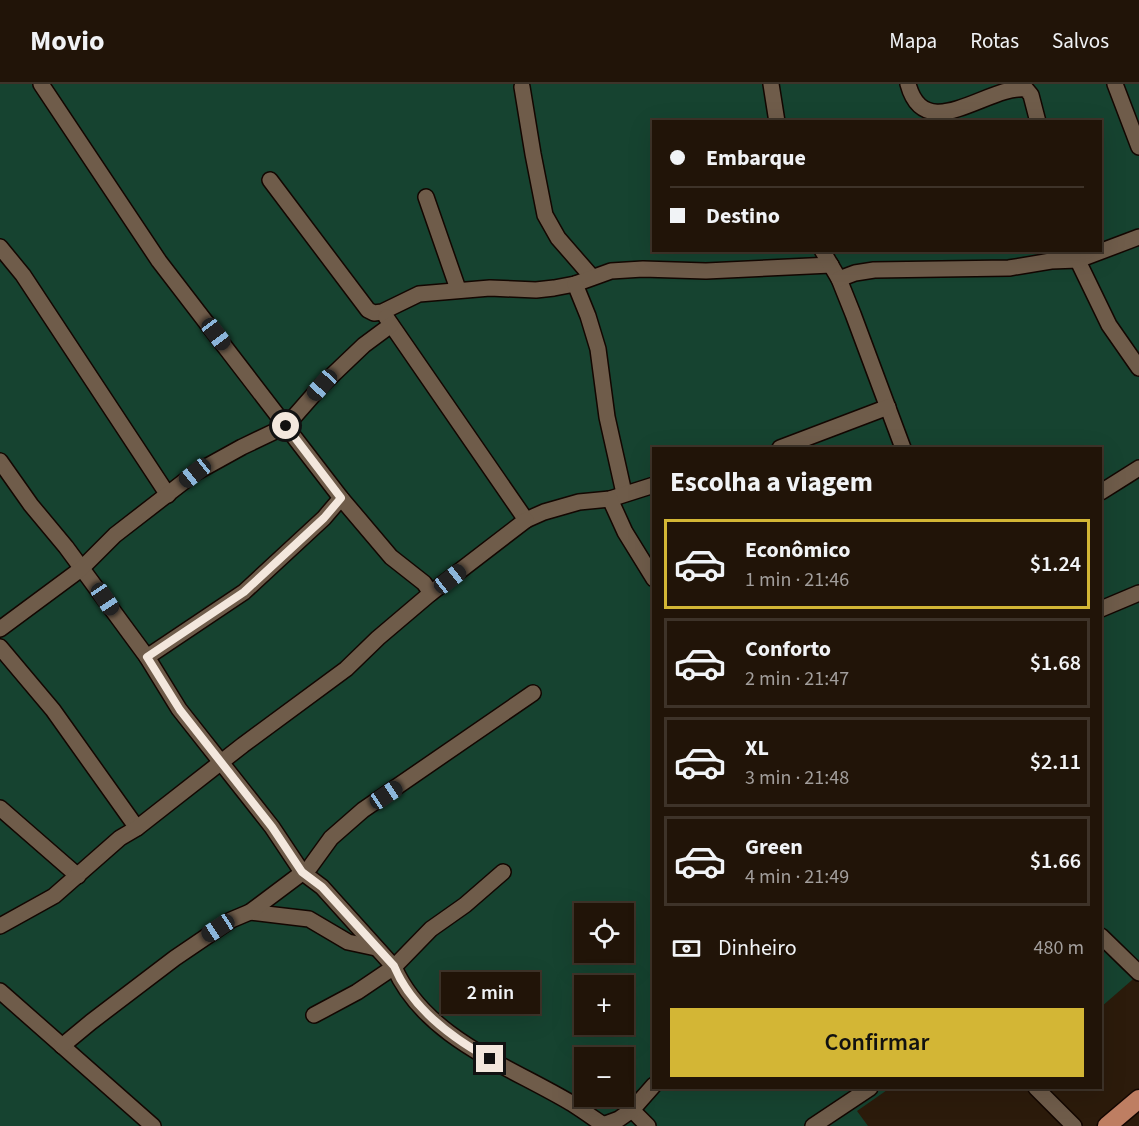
<!DOCTYPE html>
<html lang="pt">
<meta charset="utf-8">
<style>
:root{--surface:#211408;--page:#291d12;--text:#f1f3f6;--muted:#a29e9c;--line:#3e3329;--accent:#d3b635}
body{margin:0;font-family:"Source Sans 3",sans-serif;background:var(--page);color:var(--text);height:100vh;display:flex;flex-direction:column;font-size:22px;white-space:nowrap}
*{box-sizing:border-box;margin:0}
p{font-size:20px;color:var(--muted)}
.icon{flex:none;width:33px;height:33px;fill:none;stroke:currentColor;stroke-width:2;stroke-linecap:round;stroke-linejoin:round}
.map{position:relative;flex:1;overflow:hidden}
.details{position:absolute;left:652px;top:363px;width:450px;height:642px;display:flex;flex-direction:column;background:var(--surface);border-radius:0px;box-shadow:0 6px 24px #0002,0 0 0 2px var(--line)}
.details>*{flex:none}
.guide{position:absolute;left:652px;top:36px;width:450px;height:132px;border-radius:0px;box-shadow:0 6px 24px #0002,0 0 0 2px var(--line);display:grid;align-content:center;height:132px;padding:0 18px;background:var(--surface)}
.fabs{position:absolute;left:574px;top:819px;display:grid;gap:12px}
.fabs a{display:grid;place-items:center;width:60px;height:60px;border-radius:0px;background:var(--surface);box-shadow:0 6px 24px #0002,0 0 0 2px var(--line);font-size:30px}
.end{position:absolute;width:27px;height:27px;margin:-14px;border:8px solid #f3e7dd;background:#111;box-shadow:0 0 0 3px #111}
.from{border-radius:50%}
.bubble{position:absolute;height:42px;border-radius:0px;background:var(--surface);box-shadow:0 6px 24px #0002,0 0 0 2px var(--line);font-size:20px;font-weight:600;line-height:42px;text-align:center}
.car{position:absolute;width:18px;height:36px;margin:-18px -9px;border-radius:8px;box-shadow:0 0 4px 2px #0007;background:linear-gradient(#222 24%,#8ab4d8 0 40%,#222 0 76%,#8ab4d8 0 86%,#222 0)}
.guide b{display:flex;align-items:center;gap:21px;height:57px;font-size:22px}
.guide b+b{border-top:2px solid var(--line)}
.guide i{width:15px;height:15px;background:var(--text)}
ul{padding:0;list-style:none}
li{display:flex;align-items:center;gap:18px;height:90px;margin:0 12px 9px;padding:0 6px;border:3px solid var(--line);border-radius:0px}
li div{flex:1}
li b{display:block;font-size:22px}
li em{font-style:normal;font-weight:600}
li.selected{border-color:var(--accent)}
li>.icon{width:54px;height:54px;stroke-width:1.5}
h2{padding:0 18px;font-size:27px;line-height:72px}
.pay{display:flex;align-items:center;gap:15px;height:66px;padding:0 18px;font-size:22px}
.pay p{margin-inline-start:auto}
.cta{display:flex;gap:12px;margin-top:auto;padding:12px 18px}
.cta a{flex:1;height:69px;border-radius:0px;background:var(--accent);color:#111;font-size:24px;font-weight:600;line-height:69px;text-align:center}
header{display:flex;align-items:center;gap:36px;box-sizing:border-box;height:84px;padding:0 30px;background:var(--surface);border-bottom:2px solid var(--line)}
header strong{font-size:28px}
nav{display:flex;gap:33px;margin-inline-start:auto;font-size:21px}
.map>svg:first-child{display:block}
.grass{fill:#164330;fill-rule:evenodd}
.lines{fill:none;stroke-linecap:round;stroke-linejoin:round}
.minor-casing{stroke:#130600;stroke-width:18}
.major-casing{stroke:#130600;stroke-width:21}
.minor{stroke:#6f5c4a;stroke-width:15}
.major{stroke:#be7e62;stroke-width:18}
.route{stroke:#f3e7dd;stroke-width:8}
</style>
<header>
<strong>Movio</strong>
<nav><a>Mapa</a><a>Rotas</a><a>Salvos</a></nav>
</header>
<div class="map">
<svg width="1139" height="1042" viewBox="0 0 1139 1042">
<rect width="100%" height="100%" fill="#2c1b0b"/>
<!-- grass -->
<path class="grass" d="M 0,0 L 1139,0 L 1139,890 L 1101,923 L 1101,364 L 654,364 L 654,1004 L 890,1004 L 857,1027 L 868,1042 L 0,1042 ZM 654,38 L 1101,38 L 1101,166 L 654,166 ZM 585,830 L 624,830 L 624,868 L 585,868 ZM 585,902 L 624,902 L 624,940 L 585,940 ZM 585,974 L 624,974 L 624,1012 L 585,1012 Z"/>
<g class="lines">
<!-- minor casing -->
<g class="minor-casing">
<g id="minor">
<polyline points="771,0 777,38"/>
<path d="M 908,0 C 925,63 989,0 1026,5 L 1031,11 L 1038,38"/>
<polyline points="1115,0 1139,63"/>
<polyline points="522,3 533,70 545,131 558,154 592,193"/>
<polyline points="270,96 368,226 374,229 382,228 419,210 490,204 536,206 554,204 575,200 611,187 643,185 706,187 831,181"/>
<polyline points="426,113 458,205"/>
<polyline points="0,163 23,191 168,411"/>
<polyline points="822,166 839,195 853,230 903,364"/>
<polyline points="1076,166 1079,179 1109,241 1139,284"/>
<polyline points="839,195 855,189 874,186 1009,184 1051,177 1078,176 1139,153"/>
<polyline points="575,200 588,232 598,265 607,333 624,409"/>
<polyline points="386,233 526,436 544,428 579,418 610,415 654,401"/>
<polyline points="780,364 888,323"/>
<path d="M 0,377 L 31,421 L 66,463 L 147,573 L 179,625 L 272,743 L 302,788 L 322,803 L 394,883 C 425,954 509,982 571,1019 C 582,1026 592,1033 602,1040"/>
<polyline points="1101,408 1139,384"/>
<polyline points="610,415 625,448 654,495"/>
<polyline points="431,509 526,436"/>
<polyline points="1101,525 1139,509"/>
<polyline points="0,545 81,485 115,451 195,389 242,363 286,342 322,301 364,261 391,241"/>
<polyline points="0,563 53,626 137,744"/>
<polyline points="147,573 244,508 324,434 341,414"/>
<polyline points="0,724 78,792"/>
<polyline points="250,828 309,835 348,858 376,864"/>
<polyline points="0,842 54,812 120,754 137,744 243,661 346,585 378,554 431,509 424,499 391,473 341,414 159,177 41,0"/>
<polyline points="1101,852 1139,889"/>
<polyline points="0,907 153,1042"/>
<polyline points="314,931 357,908 394,883 431,845 465,821 503,788"/>
<polyline points="62,962 91,938 175,874 231,836 250,828 310,783 331,754 363,726 533,609"/>
<polyline points="1036,1004 1074,1042"/>
<polyline points="632,1026 648,1042"/>
<polyline points="600,1042 619,1035 632,1026 654,1001"/>
<polyline points="813,1042 870,1004"/>
</g>
</g>
<!-- major casing -->
<g class="major-casing">
<polyline id="major" points="1107,1042 1139,1015"/>
</g>
<!-- minor -->
<use href="#minor" class="minor"/>
<!-- major -->
<use href="#major" class="major"/>
</g>
<g class="lines">
<!-- route -->
<path class="route" d="M 286,342 L 341,414 L 324,434 L 244,508 L 147,573 L 180,626 L 272,743 L 302,788 L 322,803 L 394,882 C 411,923 452,954 490,975"/>
</g>
</svg>
<div class="fabs">
<a><svg class="icon" aria-label="locate" viewBox="0 0 24 24"><circle cx="12" cy="12" r="6"/><path d="M12 2v4M12 18v4M2 12h4M18 12h4"/></svg></a>
<a>+</a>
<a>−</a>
</div>
<i class="end from" style="left:286px;top:342px"></i>
<i class="end" style="left:490px;top:975px"></i>
<div class="bubble" style="left:441px;top:888px;width:99px">2 min</div>
<i class="car" style="left:216px;top:250px;rotate:143deg"></i>
<i class="car" style="left:322px;top:301px;rotate:222deg"></i>
<i class="car" style="left:195px;top:389px;rotate:231deg"></i>
<i class="car" style="left:450px;top:495px;rotate:52deg"></i>
<i class="car" style="left:105px;top:515px;rotate:146deg"></i>
<i class="car" style="left:386px;top:711px;rotate:56deg"></i>
<i class="car" style="left:218px;top:844px;rotate:237deg"></i>
<div class="guide">
<b><i class="from"></i>Embarque</b>
<b><i></i>Destino</b>
</div>
<section class="details">
<h2>Escolha a viagem</h2>
<ul>
<li class="selected"><svg class="icon" aria-label="car" viewBox="0 0 24 24"><path d="M5 17H2v-5l4-1 3-4h7l3 4 3 1v5h-3M9 17h6M6 11h13"/><circle cx="7" cy="17" r="2"/><circle cx="17" cy="17" r="2"/></svg><div><b>Econômico</b><p>1 min · 21:46</p></div><em>$1.24</em></li>
<li><svg class="icon" aria-label="car" viewBox="0 0 24 24"><path d="M5 17H2v-5l4-1 3-4h7l3 4 3 1v5h-3M9 17h6M6 11h13"/><circle cx="7" cy="17" r="2"/><circle cx="17" cy="17" r="2"/></svg><div><b>Conforto</b><p>2 min · 21:47</p></div><em>$1.68</em></li>
<li><svg class="icon" aria-label="car" viewBox="0 0 24 24"><path d="M5 17H2v-5l4-1 3-4h7l3 4 3 1v5h-3M9 17h6M6 11h13"/><circle cx="7" cy="17" r="2"/><circle cx="17" cy="17" r="2"/></svg><div><b>XL</b><p>3 min · 21:48</p></div><em>$2.11</em></li>
<li><svg class="icon" aria-label="car" viewBox="0 0 24 24"><path d="M5 17H2v-5l4-1 3-4h7l3 4 3 1v5h-3M9 17h6M6 11h13"/><circle cx="7" cy="17" r="2"/><circle cx="17" cy="17" r="2"/></svg><div><b>Green</b><p>4 min · 21:49</p></div><em>$1.66</em></li>
</ul>
<div class="pay"><svg class="icon" aria-label="cash" viewBox="0 0 24 24"><path d="M3 7h18v10H3z"/><circle cx="12" cy="12" r="2"/></svg>Dinheiro<p>480 m</p></div>
<div class="cta"><a>Confirmar</a></div>
</section>
</div>
